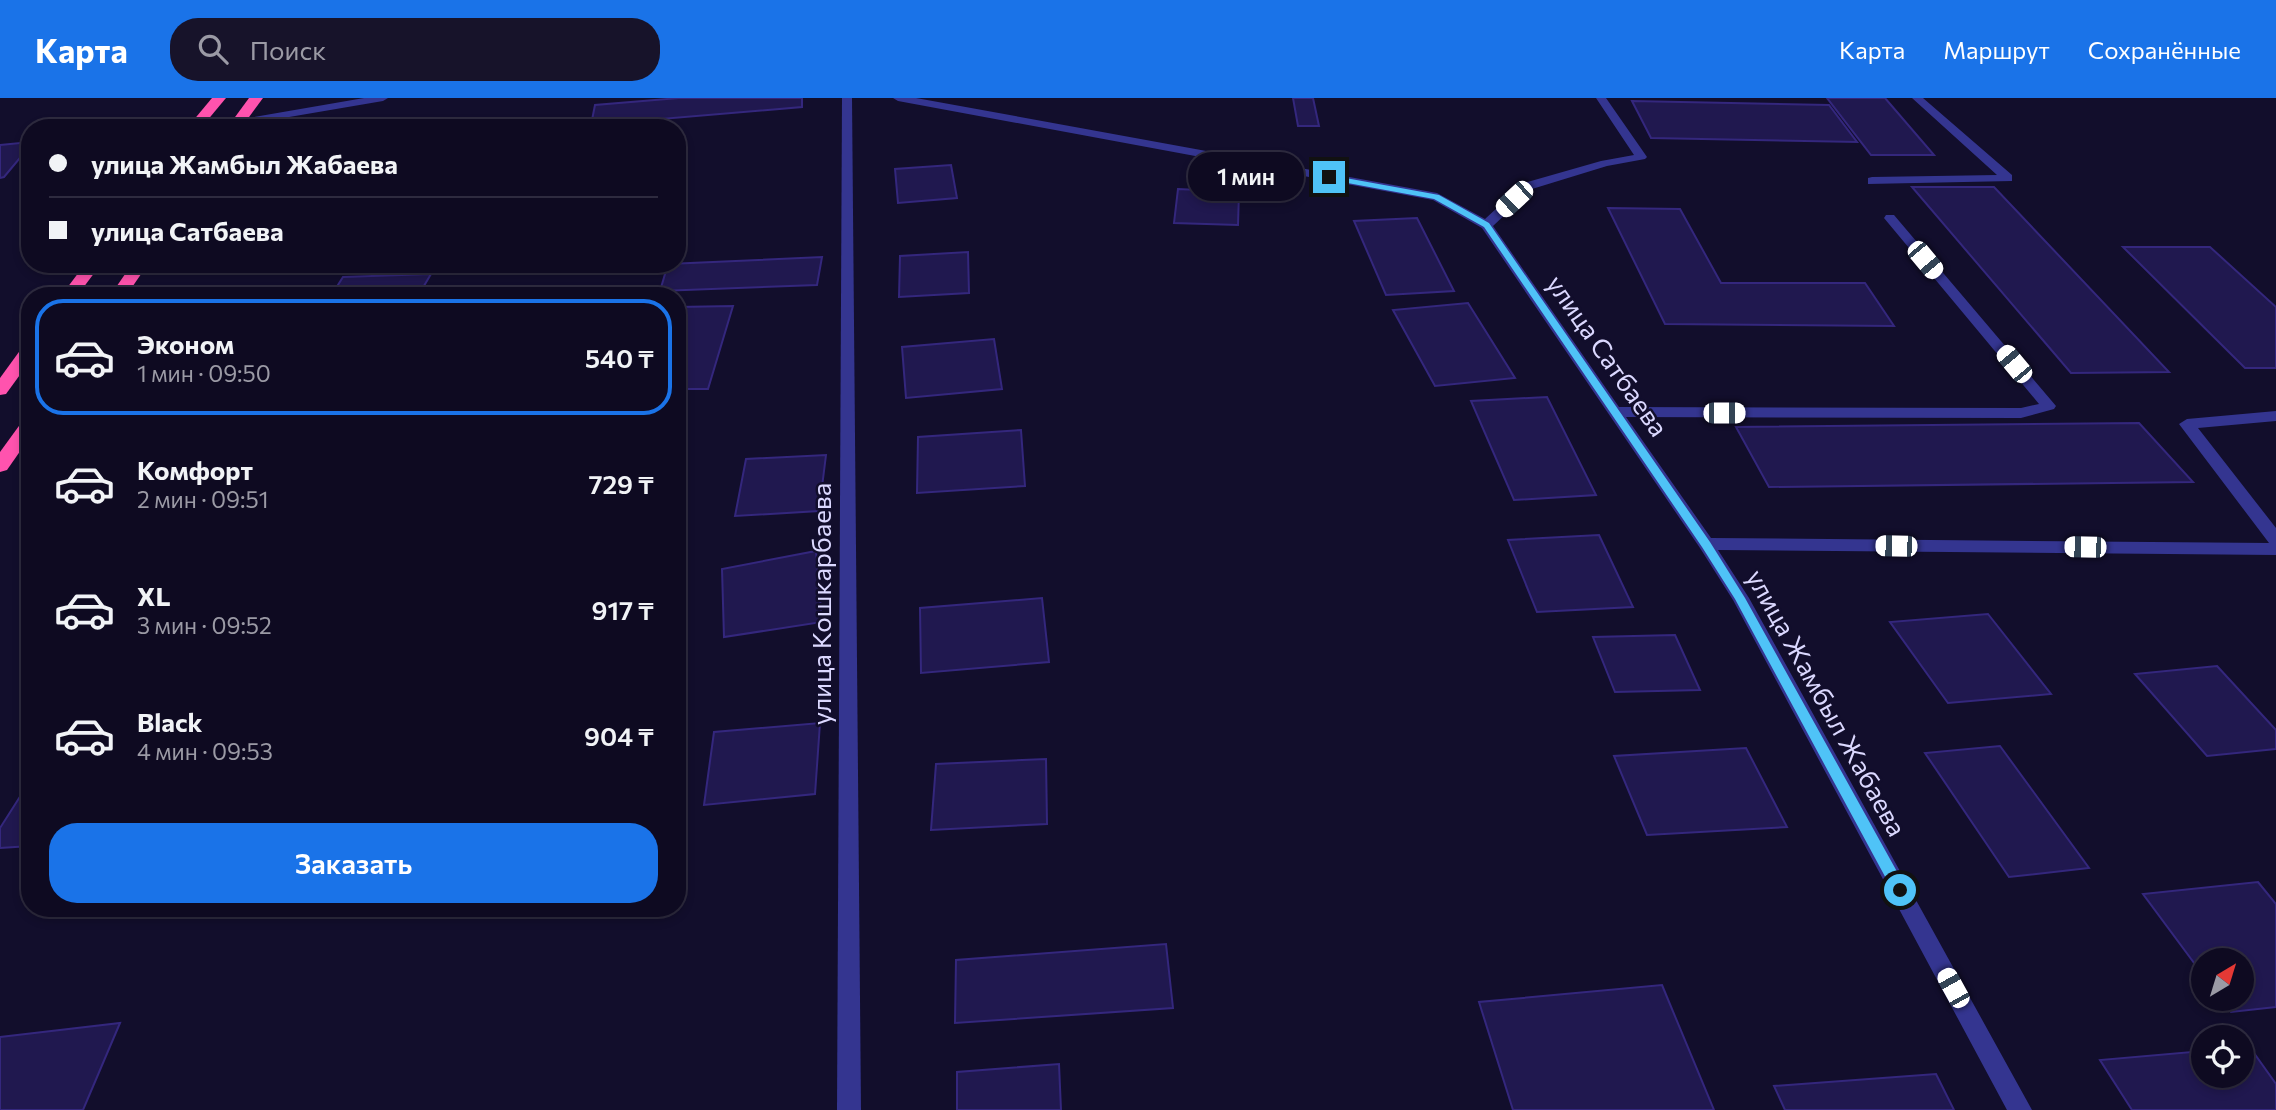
<!DOCTYPE html>
<html lang="ru">
<meta charset="utf-8">
<style>
:root{--surface:#0e0a21;--page:#17132a;--text:#f1f3f6;--muted:#9b9aa5;--line:#2e2b3f;--accent:#1a73e8}
body{margin:0;font-family:Commissioner,sans-serif;background:var(--page);color:var(--text);height:100vh;display:flex;flex-direction:column;font-size:26px;white-space:nowrap}
*{box-sizing:border-box;margin:0}
p{font-size:23px;color:var(--muted)}
.icon{flex:none;width:38px;height:38px;fill:none;stroke:currentColor;stroke-width:2;stroke-linecap:round;stroke-linejoin:round}
.map{position:relative;flex:1;overflow:hidden}
.sheet{position:absolute;left:21px;top:189px;width:665px;height:630px;display:flex;flex-direction:column;background:var(--surface);border-radius:28px;box-shadow:0 4px 10px #0003,0 0 0 2px var(--line)}
.sheet>*{flex:none}
.top-card{position:absolute;left:21px;top:21px;width:665px;height:154px;border-radius:28px;box-shadow:0 4px 10px #0003,0 0 0 2px var(--line);display:grid;align-content:center;height:154px;padding:0 28px;background:var(--surface)}
.needle{width:46px;rotate:38deg}
.buttons{position:absolute;left:2191px;top:850px;display:grid;gap:14px}
.buttons a{display:grid;place-items:center;width:63px;height:63px;border-radius:50%;background:var(--surface);box-shadow:0 4px 10px #0003,0 0 0 2px var(--line);font-size:35px}
.end{position:absolute;width:32px;height:32px;margin:-16px;border:9px solid #4fc3f7;background:#111;box-shadow:0 0 0 4px #111}
.from{border-radius:50%}
.bubble{position:absolute;height:49px;border-radius:24px;background:var(--surface);box-shadow:0 4px 10px #0003,0 0 0 2px var(--line);font-size:23px;font-weight:600;line-height:49px;text-align:center}
.car{position:absolute;width:21px;height:42px;margin:-21px -10px;border-radius:9px;box-shadow:0 0 5px 2px #0007;background:linear-gradient(#fff 24%,#345 0 40%,#fff 0 76%,#345 0 86%,#fff 0)}
.top-card b{display:flex;align-items:center;gap:24px;height:66px;font-size:26px}
.top-card b+b{border-top:2px solid var(--line)}
.top-card i{width:18px;height:18px;background:var(--text)}
ul{padding:12px 0 0;list-style:none}
li{display:flex;align-items:center;gap:21px;height:116px;margin:0 14px 10px;padding:0 14px;border:4px solid transparent;border-radius:28px}
li div{flex:1}
li b{display:block;font-size:26px}
li em{font-style:normal;font-weight:600}
li.active{border-color:var(--accent)}
li>.icon{width:63px;height:63px;stroke-width:1.5}
.action{display:flex;gap:14px;margin-top:auto;padding:14px 28px}
.action a{flex:1;height:80px;border-radius:28px;background:var(--accent);color:#fff;font-size:28px;font-weight:600;line-height:80px;text-align:center}
header{display:flex;align-items:center;gap:42px;box-sizing:border-box;height:98px;padding:0 35px;background:var(--accent);color:#fff}
header strong{font-size:33px}
nav{display:flex;gap:38px;margin-inline-start:auto;font-size:24px}
.search{width:490px;height:63px;background:var(--page);display:flex;align-items:center;gap:18px;box-sizing:border-box;padding:0 24px;border-radius:28px;color:var(--muted);font-size:26px}
.map>svg:first-child{display:block}
.building{fill:#20184f;stroke:#34277d;stroke-width:2}
.lines{fill:none;stroke-linecap:round;stroke-linejoin:round}
.minor{fill:#343590;fill-rule:evenodd}
.highway{fill:#ff53ae;fill-rule:evenodd}
.route{fill:#4fc3f7}
.labels{text-anchor:middle;stroke-width:5;stroke-linejoin:round;paint-order:stroke}
.street-label{font-size:26px;fill:#dbd8ff;stroke:#120e2c}
</style>
<header>
<strong>Карта</strong>
<div class="search"><svg class="icon" aria-label="search" viewBox="0 0 24 24"><circle cx="10" cy="10" r="6"/><path d="M15 15l6 6"/></svg>Поиск</div>
<nav><a>Карта</a><a>Маршрут</a><a>Сохранённые</a></nav>
</header>
<div class="map">
<svg width="2276" height="1012" viewBox="0 0 2276 1012">
<rect width="100%" height="100%" fill="#120e2c"/>
<!-- building -->
<g class="building">
<polygon points="679,0 802,0 802,9 591,27 595,7"/>
<polygon points="1293,0 1313,0 1319,28 1298,28"/>
<polygon points="1827,0 1885,0 1934,57 1871,57"/>
<polygon points="1632,3 1829,7 1857,44 1651,40"/>
<polygon points="30,44 30,48 4,79 0,80 0,47"/>
<polygon points="951,67 957,100 898,105 895,71"/>
<polygon points="1912,89 1994,89 2169,274 2071,275"/>
<polygon points="1178,91 1239,94 1238,127 1174,125"/>
<polygon points="1608,110 1680,111 1721,185 1865,185 1894,228 1665,226"/>
<polygon points="1417,120 1454,193 1386,197 1354,123"/>
<polygon points="2123,149 2210,149 2276,209 2276,270 2245,270"/>
<polygon points="968,154 969,195 899,199 900,158"/>
<polygon points="822,159 817,187 660,193 668,166"/>
<polygon points="431,176 418,198 331,198 343,179"/>
<polygon points="1468,205 1515,280 1435,288 1393,212"/>
<polygon points="733,208 708,291 677,291 677,209"/>
<polygon points="994,241 1002,291 906,300 902,249"/>
<polygon points="1547,299 1596,397 1514,402 1471,303"/>
<polygon points="2139,325 2193,384 1769,389 1736,329"/>
<polygon points="1021,332 1025,388 917,395 918,339"/>
<polygon points="826,357 819,413 735,418 746,361"/>
<polygon points="1599,437 1633,509 1537,514 1508,442"/>
<polygon points="816,453 822,524 724,539 722,471"/>
<polygon points="1042,500 1049,564 921,575 920,510"/>
<polygon points="1988,516 2051,596 1948,605 1890,524"/>
<polygon points="1675,537 1700,592 1615,594 1593,539"/>
<polygon points="2217,568 2276,632 2276,651 2207,658 2135,576"/>
<polygon points="820,625 815,696 704,707 714,634"/>
<polygon points="2000,648 2089,770 2009,779 1925,655"/>
<polygon points="1746,650 1787,729 1647,737 1614,658"/>
<polygon points="1046,661 1047,726 931,732 936,666"/>
<polygon points="30,683 30,748 0,750 0,730"/>
<polygon points="2258,784 2276,806 2276,909 2231,914 2222,901 2242,901 2242,863 2203,863 2203,877 2143,796"/>
<polygon points="1166,846 1173,910 955,925 956,862"/>
<polygon points="1662,887 1714,1012 1513,1012 1479,904"/>
<polygon points="120,925 83,1012 0,1012 0,939"/>
<polygon points="2249,948 2276,986 2276,1012 2132,1012 2100,962 2203,953 2203,978 2242,978 2242,949"/>
<polygon points="1059,966 1061,1012 957,1012 957,974"/>
<polygon points="1936,976 1954,1012 1785,1012 1774,988"/>
</g>
<g class="lines">
<!-- minor -->
<g class="minor">
<polygon points="364,0 388,0 383,3 237,28 231,25 237,22"/>
<polygon points="842,0 852,0 861,1012 837,1012"/>
<polygon points="893,0 916,0 1437,95 1485,121 1524,85 1601,63 1634,57 1596,0 1606,0 1647,59 1645,61 1607,68 1532,91 1493,128 1619,309 2021,310 2039,306 1884,120 1886,117 1894,117 2056,308 2054,311 2021,320 1626,319 1711,440 2269,445 2179,326 2187,321 2276,313 2276,323 2198,330 2276,430 2276,457 1718,452 1749,500 2032,1012 2007,1012 1733,502 1700,450 1482,130 1433,102 898,3"/>
<polygon points="1912,0 1923,0 2012,77 2012,83 1868,86 1868,80 1872,79 1997,77"/>
</g>
<!-- highway -->
<g class="highway">
<polygon points="212,0 226,0 201,30 187,30"/>
<polygon points="249,0 263,0 241,30 227,30"/>
<polygon points="85,166 101,166 77,198 61,198"/>
<polygon points="132,166 148,166 126,198 110,198"/>
<polygon points="30,246 30,263 6,296 0,297 0,280 24,247"/>
<polygon points="30,319 30,339 7,372 0,374 0,354 24,321"/>
</g>
</g>
<!-- route -->
<polygon class="route" points="1329,77 1439,97 1489,125 1710,444 1745,500 1905,788 1905,797 1895,797 1735,501 1702,449 1484,129 1434,101 1326,81"/>
<g class="labels">
<!-- street labels -->
<g class="street-label">
<text transform="translate(1607 258) rotate(55)" y="9">улица Сатбаева</text>
<text transform="translate(822 506) rotate(-90)" y="9">улица Кошкарбаева</text>
<text transform="translate(1826 605) rotate(61)" y="9">улица Жамбыл Жабаева</text>
</g>
</g>
</svg>
<div class="buttons">
<a><svg class="needle" viewBox="-14 -14 28 28"><path d="M0-13l5 13h-10z" fill="#e53935"/><path d="M0 13l5-13h-10z" fill="#9b9aa5"/></svg></a>
<a><svg class="icon" aria-label="locate" viewBox="0 0 24 24"><circle cx="12" cy="12" r="6"/><path d="M12 2v4M12 18v4M2 12h4M18 12h4"/></svg></a>
</div>
<i class="end from" style="left:1900px;top:792px"></i>
<i class="end" style="left:1329px;top:79px"></i>
<div class="bubble" style="left:1188px;top:54px;width:116px">1 мин</div>
<i class="car" style="left:1514px;top:101px;rotate:227deg"></i>
<i class="car" style="left:1925px;top:162px;rotate:140deg"></i>
<i class="car" style="left:2014px;top:266px;rotate:320deg"></i>
<i class="car" style="left:1724px;top:315px;rotate:90deg"></i>
<i class="car" style="left:1896px;top:448px;rotate:271deg"></i>
<i class="car" style="left:2085px;top:449px;rotate:271deg"></i>
<i class="car" style="left:1953px;top:890px;rotate:331deg"></i>
<div class="top-card">
<b><i class="from"></i>улица Жамбыл Жабаева</b>
<b><i></i>улица Сатбаева</b>
</div>
<section class="sheet">
<ul>
<li class="active"><svg class="icon" aria-label="car" viewBox="0 0 24 24"><path d="M5 17H2v-5l4-1 3-4h7l3 4 3 1v5h-3M9 17h6M6 11h13"/><circle cx="7" cy="17" r="2"/><circle cx="17" cy="17" r="2"/></svg><div><b>Эконом</b><p>1 мин · 09:50</p></div><em>540 ₸</em></li>
<li><svg class="icon" aria-label="car" viewBox="0 0 24 24"><path d="M5 17H2v-5l4-1 3-4h7l3 4 3 1v5h-3M9 17h6M6 11h13"/><circle cx="7" cy="17" r="2"/><circle cx="17" cy="17" r="2"/></svg><div><b>Комфорт</b><p>2 мин · 09:51</p></div><em>729 ₸</em></li>
<li><svg class="icon" aria-label="car" viewBox="0 0 24 24"><path d="M5 17H2v-5l4-1 3-4h7l3 4 3 1v5h-3M9 17h6M6 11h13"/><circle cx="7" cy="17" r="2"/><circle cx="17" cy="17" r="2"/></svg><div><b>XL</b><p>3 мин · 09:52</p></div><em>917 ₸</em></li>
<li><svg class="icon" aria-label="car" viewBox="0 0 24 24"><path d="M5 17H2v-5l4-1 3-4h7l3 4 3 1v5h-3M9 17h6M6 11h13"/><circle cx="7" cy="17" r="2"/><circle cx="17" cy="17" r="2"/></svg><div><b>Black</b><p>4 мин · 09:53</p></div><em>904 ₸</em></li>
</ul>
<div class="action"><a>Заказать</a></div>
</section>
</div>
